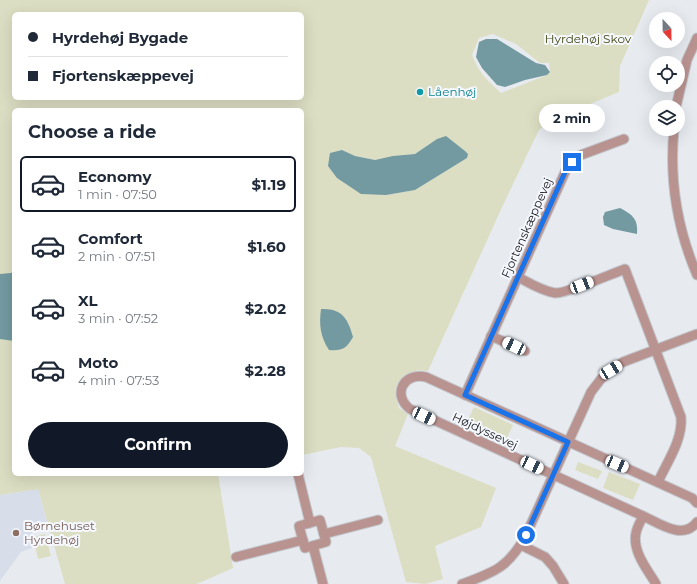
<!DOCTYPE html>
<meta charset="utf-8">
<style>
:root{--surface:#fff;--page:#f2f2f3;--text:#1f2937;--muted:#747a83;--line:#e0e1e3;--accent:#111827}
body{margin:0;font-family:Montserrat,sans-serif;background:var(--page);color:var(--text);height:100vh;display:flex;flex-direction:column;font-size:15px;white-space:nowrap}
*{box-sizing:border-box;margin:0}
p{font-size:13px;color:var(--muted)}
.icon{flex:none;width:22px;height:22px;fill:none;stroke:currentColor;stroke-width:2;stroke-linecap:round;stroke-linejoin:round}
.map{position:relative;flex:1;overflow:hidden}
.side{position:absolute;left:12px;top:108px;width:292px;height:368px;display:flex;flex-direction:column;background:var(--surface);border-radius:6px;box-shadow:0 4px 16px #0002}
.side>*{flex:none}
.hud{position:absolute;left:12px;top:12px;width:292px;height:88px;border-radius:6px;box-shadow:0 4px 16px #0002;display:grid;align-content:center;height:88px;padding:0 16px;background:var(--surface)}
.needle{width:26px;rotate:158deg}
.tools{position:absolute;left:649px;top:12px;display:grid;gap:8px}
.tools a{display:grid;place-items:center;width:36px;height:36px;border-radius:50%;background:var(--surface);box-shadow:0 4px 16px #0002;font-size:20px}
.end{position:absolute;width:18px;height:18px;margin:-9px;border:5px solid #1a73e8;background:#fff;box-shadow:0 0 0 2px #fff}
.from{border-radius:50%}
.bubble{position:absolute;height:28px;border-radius:14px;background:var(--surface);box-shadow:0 4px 16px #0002;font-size:13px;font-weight:700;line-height:28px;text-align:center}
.car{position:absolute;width:12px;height:24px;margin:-12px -6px;border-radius:5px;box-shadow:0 0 3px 1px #0007;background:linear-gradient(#fff 24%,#345 0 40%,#fff 0 76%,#345 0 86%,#fff 0)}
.hud b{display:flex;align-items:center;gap:14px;height:38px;font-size:15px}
.hud b+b{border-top:1px solid var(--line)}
.hud i{width:10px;height:10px;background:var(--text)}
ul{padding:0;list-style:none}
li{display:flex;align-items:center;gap:12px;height:56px;margin:0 8px 6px;padding:0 8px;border:2px solid transparent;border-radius:6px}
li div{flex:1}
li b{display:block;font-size:15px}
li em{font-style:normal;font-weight:700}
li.selected{border-color:var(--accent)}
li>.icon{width:36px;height:36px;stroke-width:1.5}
h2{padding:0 16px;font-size:18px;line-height:48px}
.action{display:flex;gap:8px;margin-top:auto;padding:8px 16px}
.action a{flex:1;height:46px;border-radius:24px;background:var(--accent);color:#fff;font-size:16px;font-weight:700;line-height:46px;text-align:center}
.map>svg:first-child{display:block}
.built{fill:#d7deea}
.green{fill:#dbdec2;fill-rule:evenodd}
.water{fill:#7399a1}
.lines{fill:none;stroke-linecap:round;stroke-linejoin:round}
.minor-casing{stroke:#c3c6cb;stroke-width:11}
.minor{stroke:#b99390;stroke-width:9}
.route{stroke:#1a73e8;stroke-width:5}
.culture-dot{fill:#0f9aa8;stroke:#f5f8fe;stroke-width:1.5}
.education-dot{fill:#8d6e63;stroke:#f5f8fe;stroke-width:1.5}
.labels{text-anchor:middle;stroke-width:4;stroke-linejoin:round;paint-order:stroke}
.park-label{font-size:12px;fill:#454813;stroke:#f5f8fe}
.culture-label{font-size:12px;fill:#0d838f;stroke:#f5f8fe;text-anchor:start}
.street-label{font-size:12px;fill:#1d1e20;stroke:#f5f8fe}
.education-label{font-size:12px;fill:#785e54;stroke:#f5f8fe;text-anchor:start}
</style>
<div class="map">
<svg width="697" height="584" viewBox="0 0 697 584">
<rect width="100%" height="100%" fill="#e7ebf0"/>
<!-- built -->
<polygon class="built" points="38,489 48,525 33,530 30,536 32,548 21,552 0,581 0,495"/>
<!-- green -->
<g class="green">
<path d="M 0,0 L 649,0 L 620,66 L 619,92 L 552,120 L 539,130 L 503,205 L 428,371 C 412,368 393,377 396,396 C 396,400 398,404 399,408 L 408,414 L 395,446 L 496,488 L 481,527 L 435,546 L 443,579 L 425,584 L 406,582 L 371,457 L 359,448 L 341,447 L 302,455 L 302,110 L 14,110 L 14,474 L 218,474 L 233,568 L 197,584 L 65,584 L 38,489 L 0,495 ZM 14,14 L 302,14 L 302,98 L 14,98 ZM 493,34 L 516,44 L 540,63 L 549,63 L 550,72 L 547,75 L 501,93 C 487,80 479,73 472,55 L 479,38 ZM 437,139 L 467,158 L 415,190 L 386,195 L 342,150 L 355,156 L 375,160 L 404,155 L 415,154 Z"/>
<polygon points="474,407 513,425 505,442 466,424"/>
<polygon points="578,462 602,471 598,479 575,470"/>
<polygon points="609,472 640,484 633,500 603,488"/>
<polygon points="45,534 51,556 38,559 33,537"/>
</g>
<!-- water -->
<g class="water">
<polygon points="486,39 497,39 536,63 545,65 550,72 547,75 525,80 505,87 497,85 482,68 476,57 479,42"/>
<polygon points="446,136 465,151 468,154 467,158 415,190 386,195 361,194 337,178 328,166 330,153 342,150 355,156 375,160 393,156 415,154 437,139"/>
<path d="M 620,208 C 633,215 638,219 637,234 L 613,229 L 604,225 L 603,217 L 605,212 Z"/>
<polygon points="14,271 14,341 0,339 0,274 11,273"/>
<path d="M 321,309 C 342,308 348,319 353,337 C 346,349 342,351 329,350 C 320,336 319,325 321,309 Z"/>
</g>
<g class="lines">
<!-- minor casing -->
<g class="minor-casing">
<g id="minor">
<polyline points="676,107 687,60 697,38"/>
<path d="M 674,129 C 669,180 677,228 697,275"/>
<path d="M 518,277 C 529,283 542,291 555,293 C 566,294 611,274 625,269 L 681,417 C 683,440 667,462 658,482"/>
<polyline points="491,336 525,351"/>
<polyline points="465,395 566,170 572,162 581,155 624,139"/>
<polyline points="298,474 310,523"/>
<path d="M 697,503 L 692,498 L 426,377 C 403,372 392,395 410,409 L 643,516 C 659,523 683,541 697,522"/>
<path d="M 643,516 C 641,521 637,527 636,533 C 632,551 647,569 656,584"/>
<polygon points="320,520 326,542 305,548 299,526"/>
<polyline points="324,534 378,520"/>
<polyline points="521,545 545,557 553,566 564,584"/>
<polyline points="313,546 323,584"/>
<polyline points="236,557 303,540"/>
<path d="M 462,584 C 495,572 509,567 526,535 L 591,392 L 601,379 L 611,370 L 623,362 L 697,334"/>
</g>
</g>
<!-- minor -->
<use href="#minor" class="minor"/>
</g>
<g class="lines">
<!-- route -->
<polyline class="route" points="526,535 568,442 465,395 566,170 572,162"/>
</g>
<!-- markers -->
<circle class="culture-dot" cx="420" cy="92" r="4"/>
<circle class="education-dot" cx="16" cy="533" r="4"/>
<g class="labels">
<!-- park labels -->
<g class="park-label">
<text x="588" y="43">Hyrdehøj Skov</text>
</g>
<!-- culture labels -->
<g class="culture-label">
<text x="428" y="96">Låenhøj</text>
</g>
<!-- street labels -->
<g class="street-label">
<text transform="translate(527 228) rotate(-66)" y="4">Fjortenskæppevej</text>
<text transform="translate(485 431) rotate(25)" y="4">Højdyssevej</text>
</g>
<!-- education labels -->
<g class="education-label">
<text x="24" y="530">Børnehuset<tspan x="24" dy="14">Hyrdehøj</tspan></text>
</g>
</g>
</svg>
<div class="tools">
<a><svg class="needle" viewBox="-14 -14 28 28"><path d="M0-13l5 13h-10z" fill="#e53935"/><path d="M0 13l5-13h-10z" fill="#747a83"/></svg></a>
<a><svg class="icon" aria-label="locate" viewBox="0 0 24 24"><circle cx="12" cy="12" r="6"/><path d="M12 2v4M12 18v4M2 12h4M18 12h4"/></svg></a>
<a><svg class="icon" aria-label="layers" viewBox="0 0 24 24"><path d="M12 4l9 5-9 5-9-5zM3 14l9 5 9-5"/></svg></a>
</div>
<i class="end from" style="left:526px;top:535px"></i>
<i class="end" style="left:572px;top:162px"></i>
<div class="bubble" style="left:539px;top:104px;width:66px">2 min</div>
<i class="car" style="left:582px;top:285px;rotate:69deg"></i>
<i class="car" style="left:514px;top:346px;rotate:295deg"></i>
<i class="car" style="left:611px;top:370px;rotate:59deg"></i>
<i class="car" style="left:424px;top:416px;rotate:115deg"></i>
<i class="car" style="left:617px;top:464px;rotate:113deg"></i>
<i class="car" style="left:532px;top:465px;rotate:115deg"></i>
<div class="hud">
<b><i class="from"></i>Hyrdehøj Bygade</b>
<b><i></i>Fjortenskæppevej</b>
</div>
<section class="side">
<h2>Choose a ride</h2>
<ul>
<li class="selected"><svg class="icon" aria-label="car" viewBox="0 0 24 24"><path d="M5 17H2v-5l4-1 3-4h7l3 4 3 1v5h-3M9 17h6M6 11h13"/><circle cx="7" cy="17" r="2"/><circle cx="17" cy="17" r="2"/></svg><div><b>Economy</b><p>1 min · 07:50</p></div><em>$1.19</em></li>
<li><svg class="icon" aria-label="car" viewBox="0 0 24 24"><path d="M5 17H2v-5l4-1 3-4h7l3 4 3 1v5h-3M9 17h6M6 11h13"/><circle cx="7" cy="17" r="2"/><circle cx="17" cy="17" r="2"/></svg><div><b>Comfort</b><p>2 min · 07:51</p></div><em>$1.60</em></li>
<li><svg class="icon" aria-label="car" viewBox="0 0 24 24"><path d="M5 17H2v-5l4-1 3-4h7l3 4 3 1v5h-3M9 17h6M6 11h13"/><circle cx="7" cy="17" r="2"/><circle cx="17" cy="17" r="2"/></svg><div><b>XL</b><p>3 min · 07:52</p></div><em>$2.02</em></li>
<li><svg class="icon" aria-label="car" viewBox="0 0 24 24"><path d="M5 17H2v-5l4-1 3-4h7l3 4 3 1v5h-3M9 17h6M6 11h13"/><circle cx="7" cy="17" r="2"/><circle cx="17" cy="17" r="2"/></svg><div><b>Moto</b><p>4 min · 07:53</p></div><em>$2.28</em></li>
</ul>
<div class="action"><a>Confirm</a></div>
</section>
</div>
